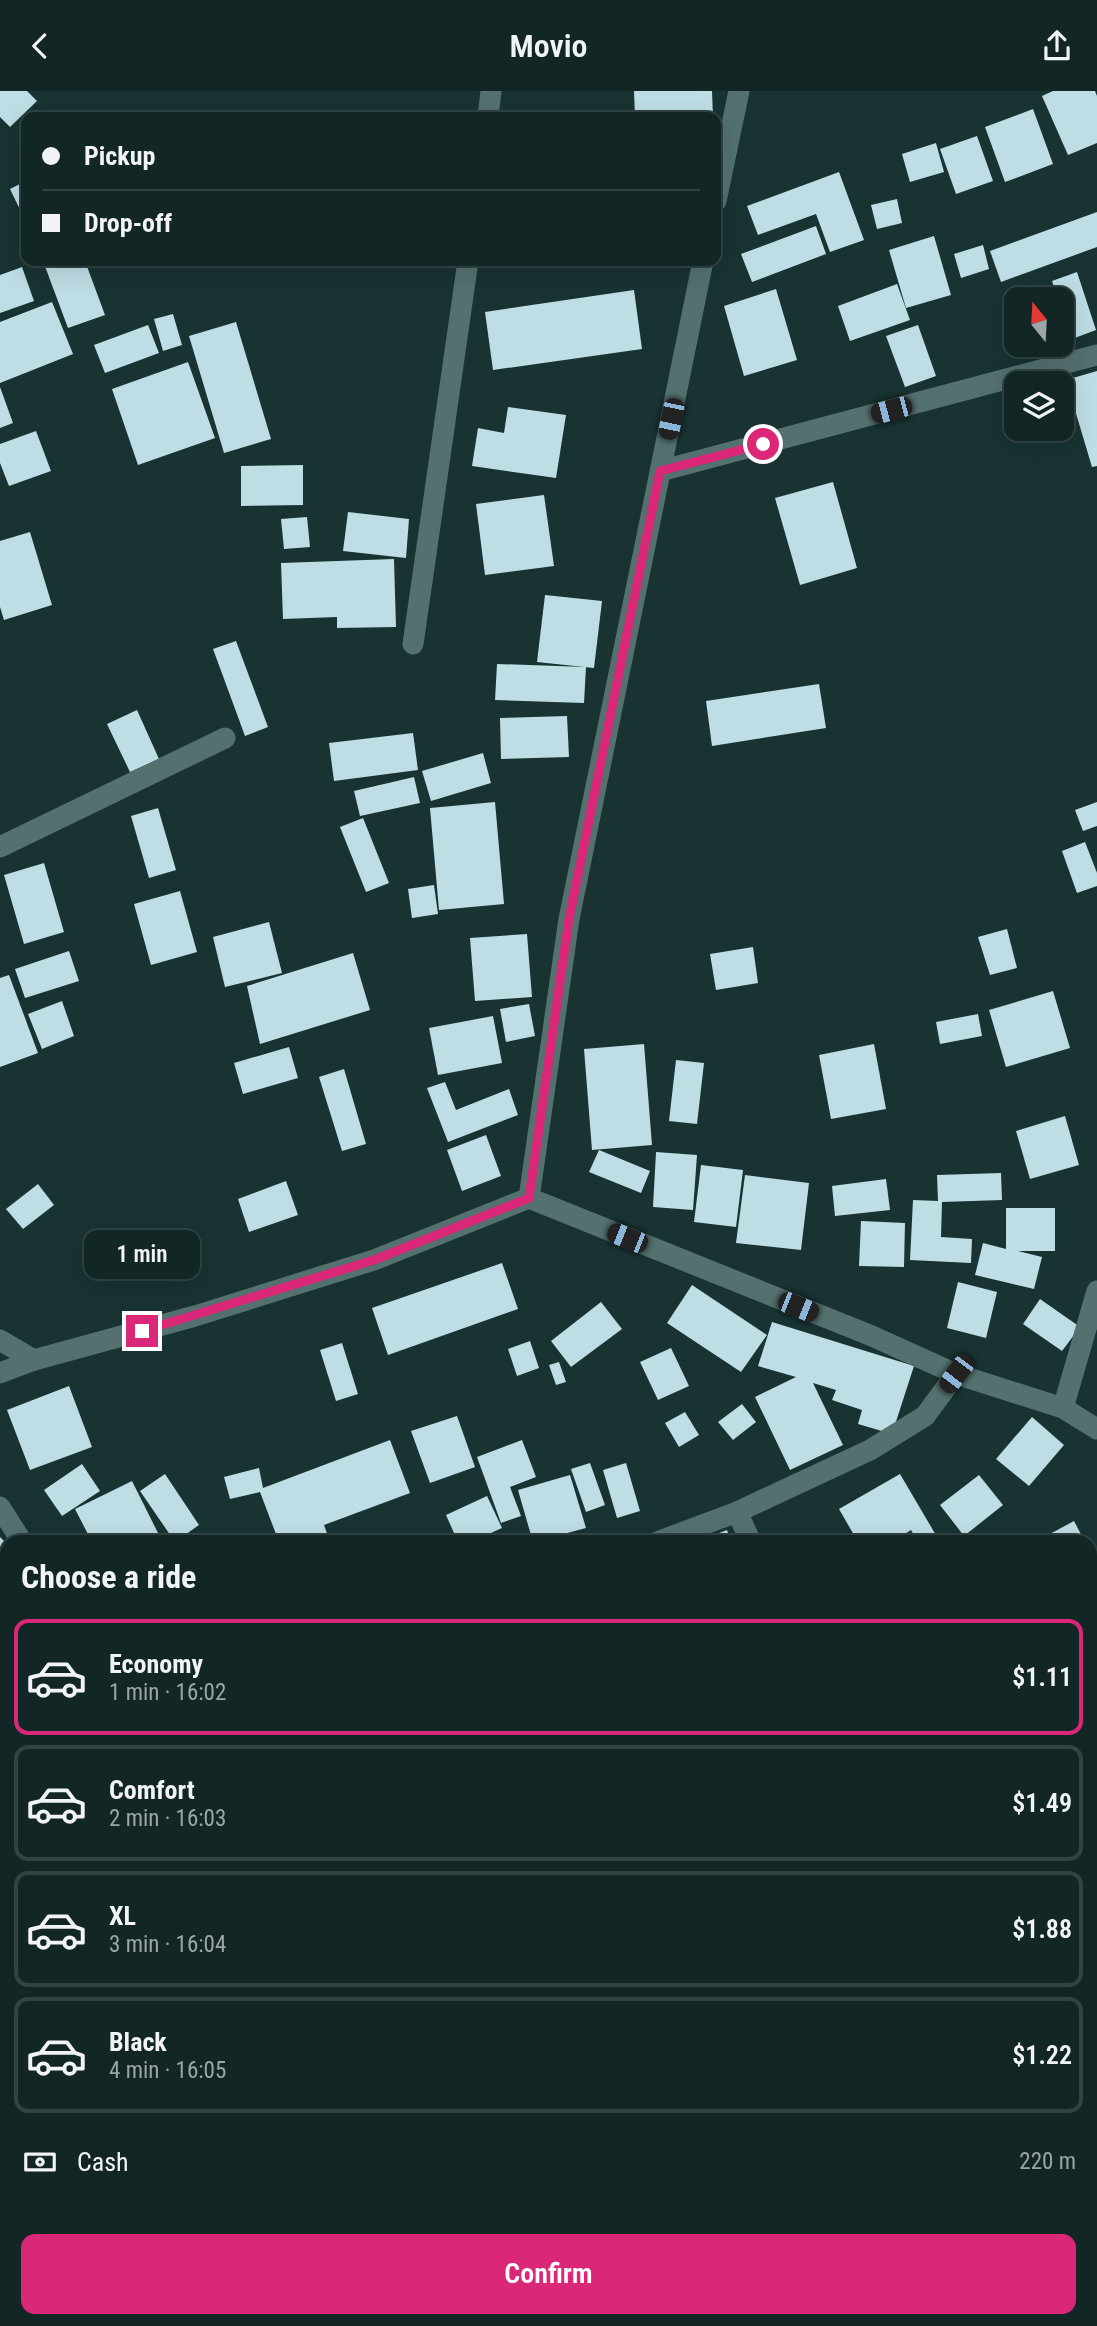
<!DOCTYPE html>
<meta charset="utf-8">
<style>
:root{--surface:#122626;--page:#1b2e2e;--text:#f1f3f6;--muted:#9ca5a7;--line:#314343;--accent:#db2777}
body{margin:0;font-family:"Roboto Condensed",sans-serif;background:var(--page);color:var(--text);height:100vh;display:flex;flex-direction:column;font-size:26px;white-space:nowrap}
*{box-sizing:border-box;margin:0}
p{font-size:23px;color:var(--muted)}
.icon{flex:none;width:38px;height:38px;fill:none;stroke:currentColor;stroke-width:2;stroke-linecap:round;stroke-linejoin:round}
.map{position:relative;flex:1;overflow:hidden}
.panel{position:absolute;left:0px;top:1444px;width:1097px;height:793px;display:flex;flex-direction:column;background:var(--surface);border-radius:21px 21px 0 0;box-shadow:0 7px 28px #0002,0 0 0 2px var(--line)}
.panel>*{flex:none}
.guide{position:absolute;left:21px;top:21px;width:700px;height:154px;border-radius:14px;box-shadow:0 7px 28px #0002,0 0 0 2px var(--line);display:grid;align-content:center;height:154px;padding:0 21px;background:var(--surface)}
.needle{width:46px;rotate:342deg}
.fabs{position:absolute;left:1004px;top:196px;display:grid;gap:14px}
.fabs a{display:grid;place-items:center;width:70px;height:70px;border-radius:14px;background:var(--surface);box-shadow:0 7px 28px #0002,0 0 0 2px var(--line);font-size:35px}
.end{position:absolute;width:32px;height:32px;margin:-16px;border:9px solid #db2777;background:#fff;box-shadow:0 0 0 4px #fff}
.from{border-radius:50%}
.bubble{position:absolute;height:49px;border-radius:14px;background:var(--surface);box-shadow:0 7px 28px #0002,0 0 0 2px var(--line);font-size:23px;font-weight:600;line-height:49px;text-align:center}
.car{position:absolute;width:21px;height:42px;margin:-21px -10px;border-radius:9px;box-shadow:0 0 5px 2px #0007;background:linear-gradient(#222 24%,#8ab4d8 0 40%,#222 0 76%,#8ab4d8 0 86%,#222 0)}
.guide b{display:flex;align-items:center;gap:24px;height:66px;font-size:26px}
.guide b+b{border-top:2px solid var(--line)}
.guide i{width:18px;height:18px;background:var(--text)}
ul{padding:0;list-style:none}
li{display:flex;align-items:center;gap:21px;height:116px;margin:0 14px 10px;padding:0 7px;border:4px solid var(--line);border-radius:14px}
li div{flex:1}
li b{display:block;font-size:26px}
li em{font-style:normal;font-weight:600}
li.on{border-color:var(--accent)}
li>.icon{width:63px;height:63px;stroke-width:1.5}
h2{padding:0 21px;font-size:32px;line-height:84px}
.pay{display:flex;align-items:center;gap:18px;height:77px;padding:0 21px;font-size:26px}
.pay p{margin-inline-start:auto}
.action{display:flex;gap:14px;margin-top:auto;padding:14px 21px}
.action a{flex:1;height:80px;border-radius:14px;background:var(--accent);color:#fff;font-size:28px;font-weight:600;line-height:80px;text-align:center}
header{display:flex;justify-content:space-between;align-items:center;height:91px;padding:0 21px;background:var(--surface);font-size:32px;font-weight:600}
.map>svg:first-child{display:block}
.building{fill:#bfdde5}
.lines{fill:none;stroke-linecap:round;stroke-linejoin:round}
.street{stroke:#54716f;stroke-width:21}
.route{stroke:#db2777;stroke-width:9}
</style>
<header><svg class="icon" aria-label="back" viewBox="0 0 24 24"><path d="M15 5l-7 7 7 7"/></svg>Movio<svg class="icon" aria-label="share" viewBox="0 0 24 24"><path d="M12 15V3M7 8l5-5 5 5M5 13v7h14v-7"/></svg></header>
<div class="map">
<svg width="1097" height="2235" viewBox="0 0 1097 2235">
<rect width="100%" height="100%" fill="#183332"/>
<!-- building -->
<g class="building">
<polygon points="0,0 27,0 37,10 10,36 0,26"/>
<polygon points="634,0 712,0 713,26 635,26"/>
<polygon points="1053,0 1095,0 1097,5 1097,52 1068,64 1042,5"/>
<polygon points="1033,18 1053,73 1005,91 985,36"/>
<polygon points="977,45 993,90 956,103 940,58"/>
<polygon points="936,52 944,81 910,91 902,63"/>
<polygon points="839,81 864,149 830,161 816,123 758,144 747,115"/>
<polygon points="26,90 26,131 10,98"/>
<polygon points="897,108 902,132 877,138 871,114"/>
<polygon points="1097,121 1097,156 1001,191 990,160"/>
<polygon points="816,135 826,163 752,191 741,163"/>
<polygon points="934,145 951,204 906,217 889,159"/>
<polygon points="983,154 989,178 961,187 954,163"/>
<polygon points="43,170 85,170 105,224 68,237"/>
<polygon points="22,176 34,210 0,222 0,184"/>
<polygon points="1077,181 1096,239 1072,248 1062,220 1062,208 1058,208 1052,190"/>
<polygon points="897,193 910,229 850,250 838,215"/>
<polygon points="1046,194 1051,208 1017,208 1016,232 1008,207"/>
<polygon points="776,198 797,269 744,285 724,215"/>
<polygon points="634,199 642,258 493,279 485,221"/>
<polygon points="52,211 73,263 0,292 0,231"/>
<polygon points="173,223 182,254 163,260 154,228"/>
<polygon points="236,231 271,348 224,362 189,245"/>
<polygon points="148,234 159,262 105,282 94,254"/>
<polygon points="918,234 936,285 905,296 886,245"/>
<polygon points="188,271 215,347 138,374 112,298"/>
<polygon points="1097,280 1097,375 1092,376 1066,289"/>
<polygon points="0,296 13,332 0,337"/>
<polygon points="508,316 566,324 556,387 472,375 478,337 504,342"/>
<polygon points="36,340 51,380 9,395 0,372 0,353"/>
<polygon points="303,374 303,414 241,415 241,375"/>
<polygon points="833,391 857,477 800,494 775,407"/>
<polygon points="544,404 554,475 485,484 476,413"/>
<polygon points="348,421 409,428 406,467 343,460"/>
<polygon points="307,426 310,456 284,458 281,428"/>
<polygon points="30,441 52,514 4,529 0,516 0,450"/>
<polygon points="394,468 396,536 337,537 337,526 283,528 281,472"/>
<polygon points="545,504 602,510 594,577 537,571"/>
<polygon points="236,550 268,636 245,645 213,558"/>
<polygon points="497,573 586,576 584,612 495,609"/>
<polygon points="819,593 826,637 712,655 706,610"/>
<polygon points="137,619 159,668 130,681 107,633"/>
<polygon points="567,625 569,666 501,668 500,627"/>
<polygon points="413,642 418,679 334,690 329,652"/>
<polygon points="483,662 491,692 431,710 422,680"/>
<polygon points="414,686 420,712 360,725 354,700"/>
<polygon points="495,711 504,813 439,819 430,717"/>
<polygon points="1097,711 1097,735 1083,740 1075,719"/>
<polygon points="158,717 176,779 149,787 131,725"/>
<polygon points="363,727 389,792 366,801 340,736"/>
<polygon points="1085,751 1097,782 1097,795 1077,802 1062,760"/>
<polygon points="44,772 64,841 24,853 4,784"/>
<polygon points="434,794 438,823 412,827 408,798"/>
<polygon points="180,800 197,861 151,874 134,813"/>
<polygon points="269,831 282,882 225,896 213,846"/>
<polygon points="1007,838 1017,877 990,884 978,846"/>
<polygon points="527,843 532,906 475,910 470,847"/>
<polygon points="753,856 758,892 716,899 710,863"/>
<polygon points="69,860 79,890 25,907 15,878"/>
<polygon points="353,862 370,919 260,953 247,895"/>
<polygon points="9,884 38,962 0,976 0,887"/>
<polygon points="1053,900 1070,957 1006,976 989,919"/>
<polygon points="62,910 74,945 42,958 28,923"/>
<polygon points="529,913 535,945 506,951 500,918"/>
<polygon points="978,923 982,945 940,953 936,931"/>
<polygon points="493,925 502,972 438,984 429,937"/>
<polygon points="644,953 652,1054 592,1059 584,958"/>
<polygon points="874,953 886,1018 831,1028 819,964"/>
<polygon points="289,956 298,987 243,1003 234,972"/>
<polygon points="676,969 704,972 697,1033 669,1030"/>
<polygon points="344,978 366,1053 342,1060 319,986"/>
<polygon points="445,991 456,1019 509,998 518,1024 448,1051 427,997"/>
<polygon points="1065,1025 1079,1074 1030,1088 1016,1040"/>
<polygon points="486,1044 501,1085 462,1100 447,1059"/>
<polygon points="599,1059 650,1080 641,1102 589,1081"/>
<polygon points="656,1061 697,1064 693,1119 653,1116"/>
<polygon points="701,1074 743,1079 736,1136 694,1131"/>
<polygon points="1001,1082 1002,1109 942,1111 941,1146 972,1148 971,1172 910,1169 913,1109 938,1110 937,1084"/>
<polygon points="745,1084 809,1092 801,1159 736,1152"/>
<polygon points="886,1088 890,1119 835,1125 832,1095"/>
<polygon points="286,1090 298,1124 249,1141 238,1108"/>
<polygon points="38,1093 54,1114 23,1138 6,1118"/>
<polygon points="1006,1117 1055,1117 1055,1160 1018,1160 1042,1166 1034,1198 975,1184 983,1152 1006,1158"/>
<polygon points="861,1130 905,1132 904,1176 859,1175"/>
<polygon points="502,1172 518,1218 388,1264 372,1217"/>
<polygon points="958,1191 997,1201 986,1247 947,1237"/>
<polygon points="692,1194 767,1244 741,1281 667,1232"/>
<polygon points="1040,1208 1080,1236 1062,1260 1023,1233"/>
<polygon points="601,1211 622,1238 571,1276 551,1250"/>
<polygon points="772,1231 914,1275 892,1343 858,1333 862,1319 832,1309 836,1299 813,1292 843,1354 790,1379 755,1306 796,1286 758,1275"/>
<polygon points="530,1250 539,1277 517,1285 508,1258"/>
<polygon points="342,1252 358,1303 336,1310 320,1259"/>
<polygon points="671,1257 689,1295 658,1309 640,1271"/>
<polygon points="559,1271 566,1291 556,1294 549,1274"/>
<polygon points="69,1295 92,1356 30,1379 7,1319"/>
<polygon points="742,1313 756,1331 733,1349 718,1331"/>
<polygon points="685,1321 699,1344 679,1356 665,1332"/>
<polygon points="457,1325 475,1376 430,1392 411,1340"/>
<polygon points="1032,1326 1064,1354 1029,1395 996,1368"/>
<polygon points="390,1349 410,1402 324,1434 330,1451 279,1451 260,1401 230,1408 224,1386 259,1377 263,1397"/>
<polygon points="522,1349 536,1386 510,1396 521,1425 501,1432 477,1366"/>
<polygon points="590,1372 605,1414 586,1421 571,1378"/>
<polygon points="626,1372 640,1420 617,1427 603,1379"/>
<polygon points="82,1373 100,1400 62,1425 44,1399"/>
<polygon points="165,1383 199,1434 175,1451 140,1400"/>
<polygon points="900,1383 940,1451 918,1451 911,1439 892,1451 858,1451 839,1418"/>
<polygon points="570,1384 586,1437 533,1451 518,1399"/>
<polygon points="979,1384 1003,1414 964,1445 940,1414"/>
<polygon points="132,1390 160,1446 151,1451 92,1451 75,1418"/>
<polygon points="487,1405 502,1437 471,1451 458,1451 446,1424"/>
<polygon points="1074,1430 1085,1451 1035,1451"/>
<polygon points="727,1439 731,1451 698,1451 698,1450"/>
<polygon points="0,1446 7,1453 7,1478 0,1485"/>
<polygon points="1090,1460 1097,1473 1097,1495 1090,1499"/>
<polygon points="1094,1631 1097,1637 1097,1666 1090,1669 1090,1632"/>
<polygon points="1097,1737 1097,1767 1090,1759 1090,1742"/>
<polygon points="1093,1823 1097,1832 1097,1873 1090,1876 1090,1825"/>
<polygon points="0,2143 7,2149 7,2228 2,2235"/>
<polygon points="27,2230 77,2230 75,2235 25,2235"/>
<polygon points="110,2230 158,2230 154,2235 118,2235"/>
</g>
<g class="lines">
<!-- street -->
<g class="street">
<polyline points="488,26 491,0"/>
<polyline points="716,110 739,0"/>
<polyline points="703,170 569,828 529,1107 872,1245 956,1283 1063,1317 1097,1338"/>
<polyline points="660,380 1097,264"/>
<polyline points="413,553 468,170"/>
<polyline points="0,756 225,647"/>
<polyline points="0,1249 34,1269"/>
<polyline points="0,1282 34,1269 195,1225 374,1169 529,1107"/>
<polyline points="1063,1317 1097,1200"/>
<polyline points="0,1416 22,1451"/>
<polyline points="737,1421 751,1451"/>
<polyline points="657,1451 737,1421 870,1359 925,1325 956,1283"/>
<polyline points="297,2230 298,2235"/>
</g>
</g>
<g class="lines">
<!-- route -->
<polyline class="route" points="142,1240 374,1169 529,1107 569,828 660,380 763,353"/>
</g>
</svg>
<div class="fabs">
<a><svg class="needle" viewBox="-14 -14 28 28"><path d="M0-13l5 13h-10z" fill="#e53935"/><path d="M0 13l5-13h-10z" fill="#9ca5a7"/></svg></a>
<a><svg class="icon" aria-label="layers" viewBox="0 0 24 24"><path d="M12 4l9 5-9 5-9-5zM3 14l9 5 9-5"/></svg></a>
</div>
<i class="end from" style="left:763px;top:353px"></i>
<i class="end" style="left:142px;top:1240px"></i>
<div class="bubble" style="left:84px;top:1139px;width:116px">1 min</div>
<i class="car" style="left:891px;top:319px;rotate:255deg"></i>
<i class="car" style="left:671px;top:328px;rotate:192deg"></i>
<i class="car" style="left:627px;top:1147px;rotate:292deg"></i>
<i class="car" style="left:798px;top:1216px;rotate:112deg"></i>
<i class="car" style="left:956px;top:1283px;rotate:217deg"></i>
<div class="guide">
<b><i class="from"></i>Pickup</b>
<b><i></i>Drop-off</b>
</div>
<section class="panel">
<h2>Choose a ride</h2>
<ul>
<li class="on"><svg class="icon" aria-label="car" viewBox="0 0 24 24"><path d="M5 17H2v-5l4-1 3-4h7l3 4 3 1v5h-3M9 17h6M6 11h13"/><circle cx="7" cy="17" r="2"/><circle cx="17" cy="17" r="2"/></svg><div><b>Economy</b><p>1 min · 16:02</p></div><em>$1.11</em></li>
<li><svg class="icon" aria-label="car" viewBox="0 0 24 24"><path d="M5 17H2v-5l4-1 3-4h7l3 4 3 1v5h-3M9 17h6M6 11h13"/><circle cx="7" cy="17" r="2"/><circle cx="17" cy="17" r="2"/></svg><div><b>Comfort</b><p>2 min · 16:03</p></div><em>$1.49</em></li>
<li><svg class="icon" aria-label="car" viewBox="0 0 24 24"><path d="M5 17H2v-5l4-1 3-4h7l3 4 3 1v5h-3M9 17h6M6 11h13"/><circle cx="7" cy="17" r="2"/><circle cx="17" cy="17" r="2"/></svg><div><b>XL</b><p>3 min · 16:04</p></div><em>$1.88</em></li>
<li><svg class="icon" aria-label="car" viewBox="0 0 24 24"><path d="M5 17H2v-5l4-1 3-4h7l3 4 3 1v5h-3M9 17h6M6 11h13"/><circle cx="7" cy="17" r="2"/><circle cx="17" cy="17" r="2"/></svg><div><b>Black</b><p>4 min · 16:05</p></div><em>$1.22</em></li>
</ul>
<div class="pay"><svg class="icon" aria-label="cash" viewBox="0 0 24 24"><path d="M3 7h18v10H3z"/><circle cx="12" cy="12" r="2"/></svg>Cash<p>220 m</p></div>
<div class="action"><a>Confirm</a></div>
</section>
</div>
